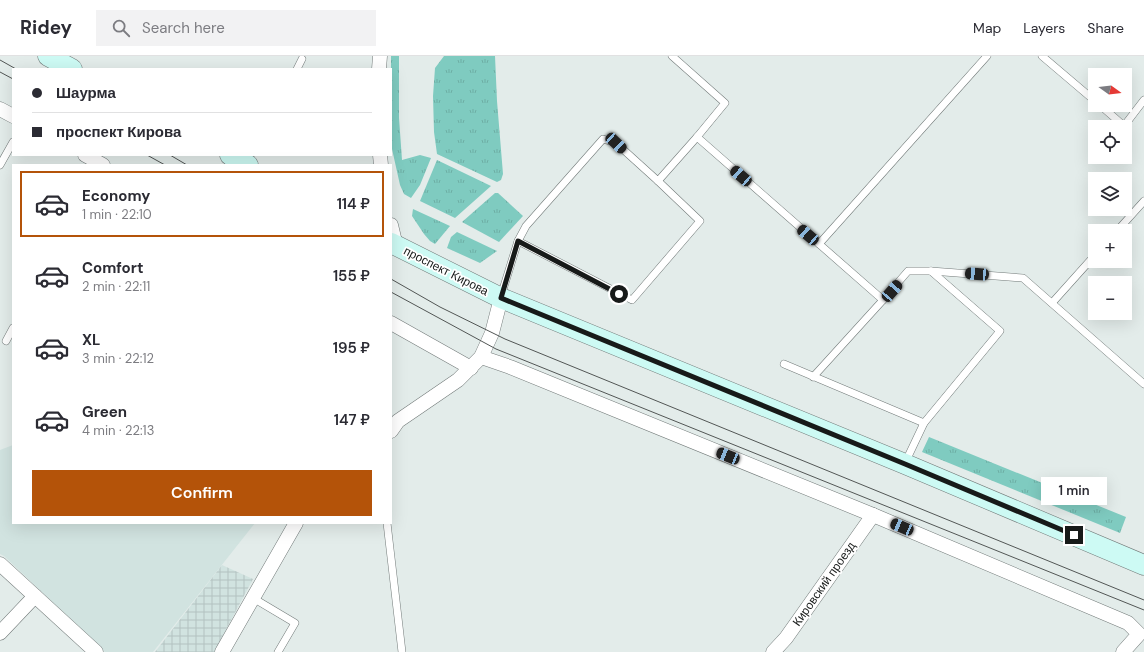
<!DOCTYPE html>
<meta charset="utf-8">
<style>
:root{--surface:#fff;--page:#f2f2f3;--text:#2b2b33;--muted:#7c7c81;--line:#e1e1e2;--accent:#b45309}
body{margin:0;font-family:"DM Sans",sans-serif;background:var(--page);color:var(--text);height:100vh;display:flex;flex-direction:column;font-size:15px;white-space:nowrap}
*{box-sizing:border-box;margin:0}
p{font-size:13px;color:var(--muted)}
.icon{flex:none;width:22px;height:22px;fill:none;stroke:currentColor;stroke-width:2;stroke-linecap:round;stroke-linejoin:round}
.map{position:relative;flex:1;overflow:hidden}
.side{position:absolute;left:12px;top:108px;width:380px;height:360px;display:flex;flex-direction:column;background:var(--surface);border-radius:0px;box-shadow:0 4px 16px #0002}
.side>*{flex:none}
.hud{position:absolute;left:12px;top:12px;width:380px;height:88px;border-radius:0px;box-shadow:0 4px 16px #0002;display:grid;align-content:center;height:88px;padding:0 20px;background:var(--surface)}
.needle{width:26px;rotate:105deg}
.tools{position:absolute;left:1088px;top:12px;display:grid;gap:8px}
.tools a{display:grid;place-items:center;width:44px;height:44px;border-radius:0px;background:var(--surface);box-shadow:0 4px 16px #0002;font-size:20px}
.end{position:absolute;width:18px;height:18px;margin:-9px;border:5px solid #171a19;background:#fff;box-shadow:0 0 0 2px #fff}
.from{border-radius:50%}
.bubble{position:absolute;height:28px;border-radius:0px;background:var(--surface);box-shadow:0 4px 16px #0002;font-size:13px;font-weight:600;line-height:28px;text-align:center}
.car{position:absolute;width:12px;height:24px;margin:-12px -6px;border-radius:5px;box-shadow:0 0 3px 1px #0007;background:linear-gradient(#222 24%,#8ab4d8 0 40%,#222 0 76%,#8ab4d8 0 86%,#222 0)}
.hud b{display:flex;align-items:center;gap:14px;height:38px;font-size:15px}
.hud b+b{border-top:1px solid var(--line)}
.hud i{width:10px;height:10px;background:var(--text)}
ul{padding:7px 0 0;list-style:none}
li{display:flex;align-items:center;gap:12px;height:66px;margin:0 8px 6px;padding:0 12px;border:2px solid transparent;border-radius:0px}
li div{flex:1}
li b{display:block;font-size:15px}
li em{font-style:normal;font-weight:600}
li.active{border-color:var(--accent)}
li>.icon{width:36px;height:36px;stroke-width:1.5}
.action{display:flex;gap:8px;margin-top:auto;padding:8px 20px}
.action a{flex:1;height:46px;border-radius:0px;background:var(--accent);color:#fff;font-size:16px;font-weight:600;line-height:46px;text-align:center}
header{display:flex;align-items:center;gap:24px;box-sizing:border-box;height:56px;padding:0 20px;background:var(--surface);border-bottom:1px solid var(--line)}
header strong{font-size:19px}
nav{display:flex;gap:22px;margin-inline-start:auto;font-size:14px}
.search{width:280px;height:36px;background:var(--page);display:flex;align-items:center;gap:10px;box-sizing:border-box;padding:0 14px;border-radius:0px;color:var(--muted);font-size:15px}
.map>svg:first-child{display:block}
.built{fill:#d1e3e0}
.industrial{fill:url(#industrial-grid)}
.grass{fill:url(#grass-tufts)}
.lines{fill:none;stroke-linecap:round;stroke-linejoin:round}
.service-casing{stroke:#727a79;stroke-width:8}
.minor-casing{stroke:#727a79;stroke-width:15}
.secondary-casing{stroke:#727a79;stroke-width:21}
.service{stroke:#fff;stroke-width:7}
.minor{stroke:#fff;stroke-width:14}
.secondary{stroke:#cdfaf4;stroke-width:20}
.tram{stroke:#525655;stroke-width:1}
.route{stroke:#171a19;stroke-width:5}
.labels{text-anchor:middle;stroke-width:3.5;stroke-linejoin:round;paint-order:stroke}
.street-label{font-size:12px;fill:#171a19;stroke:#fff}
</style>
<header>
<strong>Ridey</strong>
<div class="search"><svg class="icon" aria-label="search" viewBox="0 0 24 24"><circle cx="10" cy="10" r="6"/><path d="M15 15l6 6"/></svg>Search here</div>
<nav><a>Map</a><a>Layers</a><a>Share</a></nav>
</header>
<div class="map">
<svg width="1144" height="596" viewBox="0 0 1144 596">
<defs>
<pattern id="industrial-grid" width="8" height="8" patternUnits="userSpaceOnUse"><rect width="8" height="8" fill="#d1e3e0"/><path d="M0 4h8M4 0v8" fill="none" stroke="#b3c2c0"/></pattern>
<pattern id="grass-tufts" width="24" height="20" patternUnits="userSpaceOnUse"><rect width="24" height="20" fill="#7fcbc0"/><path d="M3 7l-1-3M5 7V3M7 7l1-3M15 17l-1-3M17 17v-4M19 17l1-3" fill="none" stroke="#6daea4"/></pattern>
</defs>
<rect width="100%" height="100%" fill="#e3ecea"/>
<!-- built -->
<polygon class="built" points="13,389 13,467 255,467 153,596 105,596 4,500 0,498 0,394"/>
<!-- industrial -->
<polygon class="industrial" points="222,509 253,523 214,596 155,596"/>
<!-- grass -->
<g class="grass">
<polygon points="391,0 399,0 399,62 402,104 420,99 431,102 420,129 411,142 404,138 400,129 392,93 391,79"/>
<polygon points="444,0 495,0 497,45 503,118 501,124 497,126 437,98 434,76 433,40 435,12"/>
<polygon points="437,104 491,130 455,162 420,145"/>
<polygon points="495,137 498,137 523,160 499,186 462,166"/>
<polygon points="413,153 450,170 435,188 430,185 424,178 412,160"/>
<polygon points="457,176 497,195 480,207 447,192 451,181"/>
<polygon points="929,381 1126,461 1120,477 922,396"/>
</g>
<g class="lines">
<!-- service casing -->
<g class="service-casing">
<g id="service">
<polyline points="672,0 725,47 697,81"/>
<polyline points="1042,0 1095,45"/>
<polyline points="297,13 302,3"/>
<polyline points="1100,49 1124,70 1144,44"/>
<polyline points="0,109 13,86"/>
<polyline points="1117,175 1144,145"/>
<polyline points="518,185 632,244 700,165 658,125"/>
<polyline points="819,188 987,0"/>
<polyline points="501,240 518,185 526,170 603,83 616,87 658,125 697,81 883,244 908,215 931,215 1023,222 1144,328"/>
<polyline points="1052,247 1095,199"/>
<polyline points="6,285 13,272"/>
<polyline points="784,308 924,367"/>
<polyline points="813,321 883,244"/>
<polyline points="905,407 924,367 1000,275 931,215"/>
<polyline points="387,467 402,596"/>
<polyline points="253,542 295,567 278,596"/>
</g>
</g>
<!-- minor casing -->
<g class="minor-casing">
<g id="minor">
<polyline points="379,13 380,0"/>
<polyline points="0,53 13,60"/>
<polyline points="85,99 103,109"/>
<polyline points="380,99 381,109"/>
<polyline points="391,169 396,190"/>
<polyline points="391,267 471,312"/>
<polyline points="481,301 510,311 873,459 1128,567 1139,578 1123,596"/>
<polyline points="391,375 398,365 458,324 481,301 492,277 501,242"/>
<polyline points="0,508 96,596"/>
<polyline points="0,577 35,540"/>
<polyline points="222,596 296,467"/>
<polyline points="773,596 786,582 873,459"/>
</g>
</g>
<!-- secondary casing -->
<g class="secondary-casing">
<g id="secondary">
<polyline points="48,0 72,13"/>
<polyline points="230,99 248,109"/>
<polyline points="391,187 501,242 905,408 1144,509"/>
</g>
</g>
<!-- service -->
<use href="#service" class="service"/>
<!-- minor -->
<use href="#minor" class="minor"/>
<!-- secondary -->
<use href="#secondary" class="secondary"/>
<!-- tram -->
<g class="tram">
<polyline points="0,4 16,13"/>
<polyline points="0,16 13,23"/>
<polyline points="147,99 165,109"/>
<polyline points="170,99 187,109"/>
<polyline points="391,223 440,251 505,283 1144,544"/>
<polyline points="391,236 496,293 1144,554"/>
</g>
</g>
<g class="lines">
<!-- route -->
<polyline class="route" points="619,238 518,185 501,242 905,408 1074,479"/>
</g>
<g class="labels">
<!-- street labels -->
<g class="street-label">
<text transform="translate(446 215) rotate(27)" y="4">проспект Кирова</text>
<text transform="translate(824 528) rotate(-55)" y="4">Кировский проезд</text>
</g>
</g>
</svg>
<div class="tools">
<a><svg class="needle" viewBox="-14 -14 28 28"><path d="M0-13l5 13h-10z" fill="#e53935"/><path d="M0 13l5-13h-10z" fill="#7c7c81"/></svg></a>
<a><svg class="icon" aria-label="locate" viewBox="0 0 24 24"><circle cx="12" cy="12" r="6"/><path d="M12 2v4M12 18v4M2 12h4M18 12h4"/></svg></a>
<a><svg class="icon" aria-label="layers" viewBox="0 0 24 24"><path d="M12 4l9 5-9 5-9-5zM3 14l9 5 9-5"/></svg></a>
<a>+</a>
<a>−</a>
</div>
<i class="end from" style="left:619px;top:238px"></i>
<i class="end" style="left:1074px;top:479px"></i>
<div class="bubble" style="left:1041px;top:421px;width:66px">1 min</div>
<i class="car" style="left:616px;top:87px;rotate:133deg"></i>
<i class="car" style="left:741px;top:120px;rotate:311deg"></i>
<i class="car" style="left:808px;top:179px;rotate:311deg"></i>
<i class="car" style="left:977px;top:218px;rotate:274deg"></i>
<i class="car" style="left:892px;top:235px;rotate:41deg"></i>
<i class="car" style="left:728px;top:400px;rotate:292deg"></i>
<i class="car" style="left:902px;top:471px;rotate:293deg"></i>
<div class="hud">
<b><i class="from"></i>Шаурма</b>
<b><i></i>проспект Кирова</b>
</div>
<section class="side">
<ul>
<li class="active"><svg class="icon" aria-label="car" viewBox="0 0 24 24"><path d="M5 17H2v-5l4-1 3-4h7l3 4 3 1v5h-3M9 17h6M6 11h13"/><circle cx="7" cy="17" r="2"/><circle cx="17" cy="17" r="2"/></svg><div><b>Economy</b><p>1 min · 22:10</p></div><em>114 ₽</em></li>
<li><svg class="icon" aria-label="car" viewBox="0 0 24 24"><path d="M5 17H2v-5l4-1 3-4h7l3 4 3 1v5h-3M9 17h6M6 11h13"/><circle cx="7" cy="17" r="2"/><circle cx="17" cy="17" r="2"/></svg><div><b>Comfort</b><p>2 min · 22:11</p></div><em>155 ₽</em></li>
<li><svg class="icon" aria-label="car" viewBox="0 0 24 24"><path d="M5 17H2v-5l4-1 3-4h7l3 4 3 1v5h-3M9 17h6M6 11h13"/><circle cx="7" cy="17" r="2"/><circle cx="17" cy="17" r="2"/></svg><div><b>XL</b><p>3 min · 22:12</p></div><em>195 ₽</em></li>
<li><svg class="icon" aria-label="car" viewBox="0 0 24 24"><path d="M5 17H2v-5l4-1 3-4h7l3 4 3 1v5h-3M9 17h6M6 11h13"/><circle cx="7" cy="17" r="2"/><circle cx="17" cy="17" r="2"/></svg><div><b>Green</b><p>4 min · 22:13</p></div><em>147 ₽</em></li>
</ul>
<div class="action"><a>Confirm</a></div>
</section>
</div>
